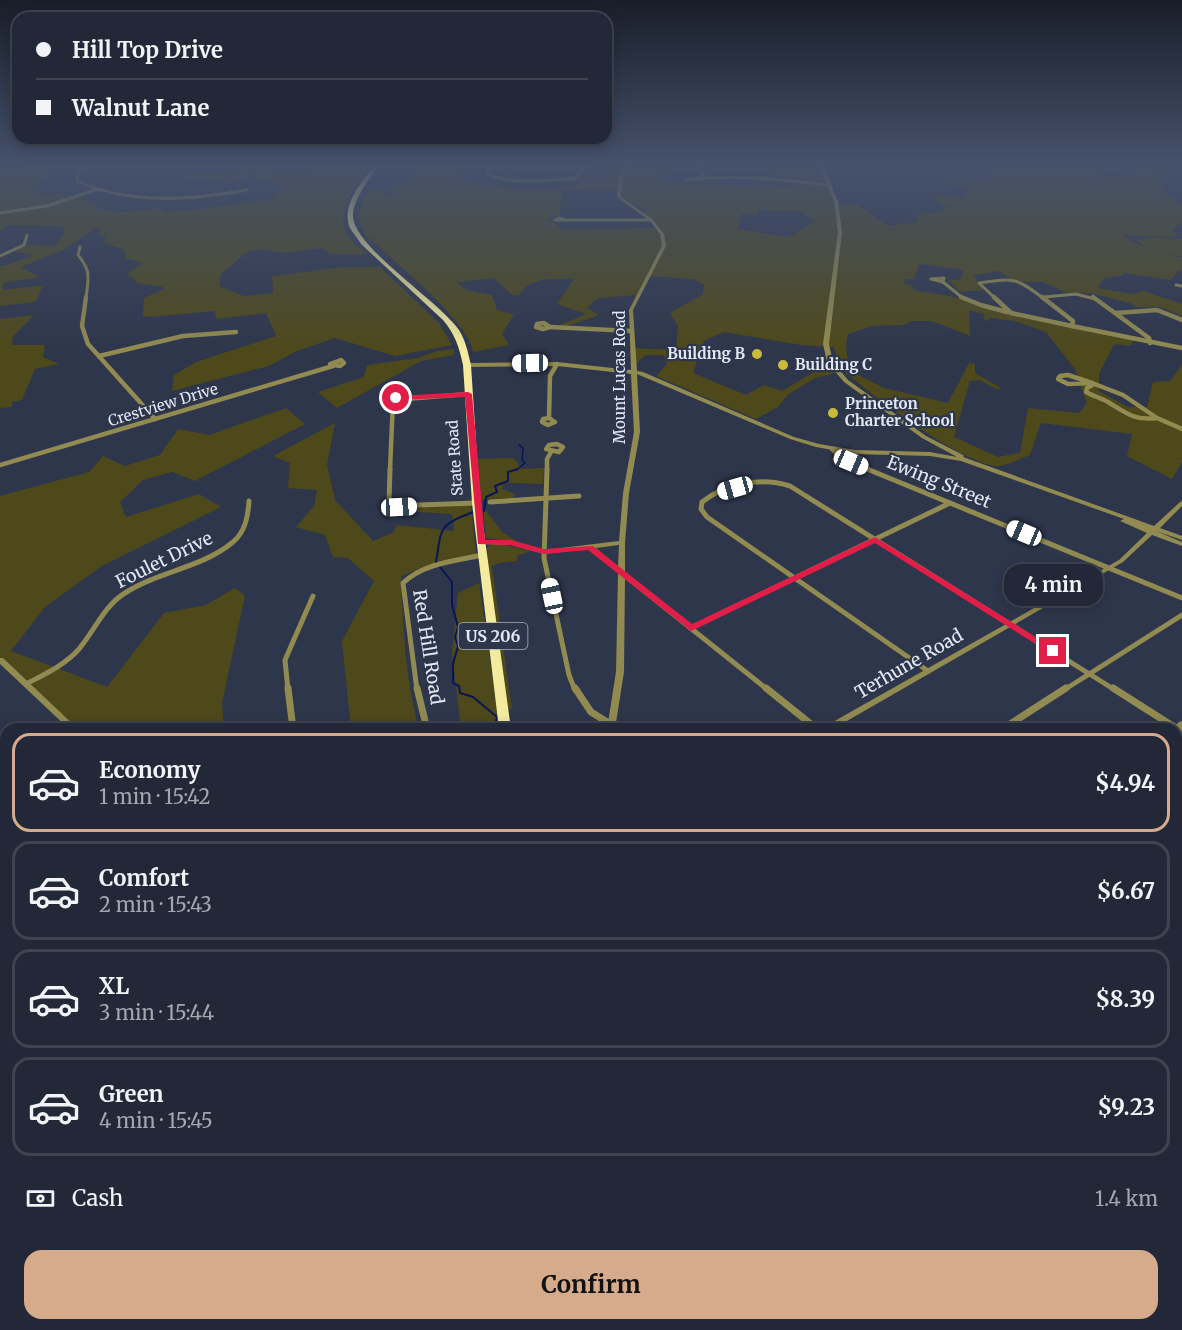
<!DOCTYPE html>
<meta charset="utf-8">
<style>
:root{--surface:#222838;--page:#2a3040;--text:#f1f3f6;--muted:#a2a6ae;--line:#3f4453;--accent:#d6ab8b}
body{margin:0;font-family:Merriweather,serif;background:var(--page);color:var(--text);height:100vh;display:flex;flex-direction:column;font-size:22px;white-space:nowrap}
*{box-sizing:border-box;margin:0}
p{font-size:20px;color:var(--muted)}
.icon{flex:none;width:33px;height:33px;fill:none;stroke:currentColor;stroke-width:2;stroke-linecap:round;stroke-linejoin:round}
.map{position:relative;flex:1;overflow:hidden}
.details{position:absolute;left:0px;top:723px;width:1182px;height:608px;display:flex;flex-direction:column;background:var(--surface);border-radius:18px 18px 0 0;box-shadow:0 3px 15px #0003,0 0 0 2px var(--line)}
.details>*{flex:none}
.hud{position:absolute;left:12px;top:12px;width:600px;height:132px;border-radius:18px;box-shadow:0 3px 15px #0003,0 0 0 2px var(--line);display:grid;align-content:center;height:132px;padding:0 24px;background:var(--surface)}
.end{position:absolute;width:27px;height:27px;margin:-14px;border:8px solid #e11d48;background:#fff;box-shadow:0 0 0 3px #fff}
.from{border-radius:50%}
.bubble{position:absolute;height:42px;border-radius:18px;background:var(--surface);box-shadow:0 3px 15px #0003,0 0 0 2px var(--line);font-size:20px;font-weight:700;line-height:42px;text-align:center}
.car{position:absolute;width:18px;height:36px;margin:-18px -9px;border-radius:8px;box-shadow:0 0 4px 2px #0007;background:linear-gradient(#fff 24%,#345 0 40%,#fff 0 76%,#345 0 86%,#fff 0)}
.hud b{display:flex;align-items:center;gap:21px;height:57px;font-size:22px}
.hud b+b{border-top:2px solid var(--line)}
.hud i{width:15px;height:15px;background:var(--text)}
ul{padding:10px 0 0;list-style:none}
li{display:flex;align-items:center;gap:18px;height:99px;margin:0 12px 9px;padding:0 12px;border:3px solid var(--line);border-radius:18px}
li div{flex:1}
li b{display:block;font-size:22px}
li em{font-style:normal;font-weight:700}
li.selected{border-color:var(--accent)}
li>.icon{width:54px;height:54px;stroke-width:1.5}
.pay{display:flex;align-items:center;gap:15px;height:66px;padding:0 24px;font-size:22px}
.pay p{margin-inline-start:auto}
.cta{display:flex;gap:12px;margin-top:auto;padding:12px 24px}
.cta a{flex:1;height:69px;border-radius:18px;background:var(--accent);color:#111;font-size:24px;font-weight:700;line-height:69px;text-align:center}
.map>svg:first-child{display:block}
.green{fill:#4e491b;fill-rule:evenodd}
.lines{fill:none;stroke-linecap:round;stroke-linejoin:round}
.stream-far2{stroke:#0a1654;stroke-width:1.5}
.stream-far1{stroke:#0a1654;stroke-width:2}
.stream{stroke:#0a1654;stroke-width:3}
.minor-far4{stroke:#918a51;stroke-width:3}
.minor-far3{stroke:#918a51;stroke-width:4.5}
.minor-far2{stroke:#918a51;stroke-width:5}
.minor-far1{stroke:#918a51;stroke-width:7}
.minor{stroke:#918a51;stroke-width:9}
.tertiary{fill:#918a51;fill-rule:evenodd}
.trunk{fill:#f4eb9e;fill-rule:evenodd}
.route{fill:#e11d48}
.poi-dot{fill:#c9ba3a;stroke:#2e364b;stroke-width:2}
.labels{text-anchor:middle;stroke-width:4.5;stroke-linejoin:round;paint-order:stroke}
.far-poi-label{font-size:15px;font-weight:bold;fill:#e1e7f4;stroke:#2e364b;text-anchor:start}
.far-street-label{font-size:15px;fill:#e1e7f4;stroke:#2e364b}
.shield{fill:#2e364b;stroke:#abb2c1;stroke-width:1.5}
.shield-label{font-size:16px;font-weight:bold;fill:#e1e7f4}
.street-label{font-size:18px;fill:#e1e7f4;stroke:#2e364b}
</style>
<div class="map">
<svg width="1182" height="1330" viewBox="0 0 1182 1330">
<rect width="100%" height="100%" fill="#2e364b"/>
<!-- green -->
<g class="green">
<path d="M 0,164 L 61,164 L 54,166 L 58,168 L 30,189 L 46,195 L 61,193 L 98,205 L 97,209 L 123,212 L 163,208 L 163,211 L 203,209 L 271,199 L 282,186 L 249,176 L 231,183 L 173,176 L 235,171 L 234,164 L 279,164 L 277,170 L 316,168 L 330,164 L 371,164 C 357,185 332,211 349,237 C 353,243 361,249 367,254 L 331,254 L 321,248 L 282,253 L 263,249 L 247,252 L 221,274 L 219,286 L 244,296 L 273,293 L 272,276 L 343,267 L 380,267 L 439,323 L 452,345 L 395,356 L 335,338 L 297,351 L 269,366 L 172,391 L 174,375 L 196,362 L 276,336 L 266,313 L 217,319 L 214,311 L 150,317 L 143,316 L 144,298 L 164,289 L 163,287 L 138,283 L 127,274 L 143,263 L 126,259 L 124,249 L 103,243 L 106,236 L 98,235 L 101,229 L 96,228 L 65,249 L 21,267 L 40,277 L 3,283 L 3,290 L 44,285 L 35,302 L 0,306 L 0,267 L 35,255 L 11,251 L 25,245 L 55,246 L 65,231 L 62,226 L 7,225 L 0,231 Z"/>
<path d="M 410,164 L 463,164 L 458,180 C 500,189 539,193 581,184 L 579,177 L 604,179 L 613,164 L 821,164 L 832,182 L 769,175 L 765,171 L 698,169 L 662,175 L 658,182 L 792,187 L 797,181 L 831,185 L 838,206 L 856,203 L 888,226 L 917,222 L 917,215 L 925,212 L 932,214 L 948,208 L 928,195 L 965,197 L 966,188 L 945,183 L 948,180 L 978,180 L 993,170 L 967,165 L 924,164 L 1182,164 L 1182,175 L 1158,174 L 1167,189 L 1163,189 L 1165,194 L 1173,197 L 1182,206 L 1182,222 L 1173,229 L 1178,237 L 1123,235 C 1143,248 1158,256 1182,257 L 1182,271 L 1179,270 L 1171,280 L 1124,273 L 1121,276 L 1104,278 L 1098,288 L 1132,294 L 1144,291 L 1182,304 L 1182,316 L 1160,307 L 1136,307 L 1130,303 L 1090,293 L 1065,292 L 1043,282 L 1025,282 L 1010,278 L 999,271 L 974,275 L 983,290 L 960,292 L 948,280 L 960,280 L 964,270 L 919,264 L 914,279 L 905,279 L 904,284 L 912,285 L 914,290 L 970,300 L 992,308 L 1134,339 L 1130,346 L 1114,344 L 1099,374 L 1099,391 L 1128,407 L 1147,407 L 1153,382 L 1170,381 L 1182,365 L 1182,462 L 1172,479 L 1127,456 L 1132,434 L 1041,423 L 1030,455 C 1021,458 1005,467 995,466 C 953,458 878,399 843,371 L 815,378 L 789,394 L 778,407 L 756,419 L 656,376 L 667,364 L 664,355 L 646,355 L 636,363 L 635,348 L 676,350 L 678,326 L 670,313 L 703,294 L 704,285 L 694,279 L 649,276 L 638,295 L 598,298 L 587,308 L 599,315 L 564,327 L 556,327 L 586,314 L 557,304 L 574,279 C 554,279 531,276 519,295 L 512,295 L 494,278 L 456,282 L 467,290 L 492,295 L 497,310 L 514,314 L 502,334 L 509,345 L 473,352 C 470,322 390,258 365,235 C 356,215 358,208 369,189 L 391,195 L 394,186 L 409,183 ZM 562,190 L 622,190 L 620,197 L 647,210 L 642,211 L 657,228 L 564,230 L 547,218 L 560,215 ZM 759,209 L 800,211 L 814,221 L 789,237 L 738,229 L 741,214 L 758,215 ZM 969,310 L 983,314 L 985,321 L 991,318 L 1015,321 L 1046,332 L 1075,369 L 1087,403 L 1079,413 L 1028,408 L 1020,453 L 998,457 L 954,437 L 970,381 L 980,380 L 998,390 L 1001,388 L 975,373 L 975,364 L 969,363 L 948,403 L 884,388 L 849,370 L 846,345 L 848,334 L 871,326 L 903,325 L 913,321 L 932,321 L 970,336 ZM 724,332 L 801,345 L 834,347 L 839,364 L 814,372 L 782,391 L 764,385 L 746,395 L 693,373 L 704,341 Z"/>
<polygon points="491,164 588,164 584,169 512,172 512,169 489,170"/>
<path d="M 1156,237 L 1182,239 L 1182,256 C 1163,256 1150,253 1136,240 Z"/>
<polygon points="34,315 13,336 12,345 45,345 43,357 59,364 35,369 22,400 12,402 12,407 0,408 0,319"/>
<polygon points="454,349 454,355 421,361 337,408 318,392 364,377 367,365 418,358 437,351"/>
<polygon points="286,408 305,424 195,481 172,472 143,480 120,502 126,517 199,494 221,507 102,566 45,607 11,651 107,687 164,613 206,605 235,588 245,596 222,703 224,729 74,729 0,658 0,496 89,472 103,456 125,466 160,455 178,429 209,435"/>
<path d="M 335,423 L 327,465 L 335,500 L 373,541 L 394,532 L 397,525 L 454,531 L 452,514 L 417,512 L 417,508 L 471,505 L 476,554 L 434,564 L 401,576 C 403,627 405,679 419,729 L 351,729 L 342,641 L 374,581 L 348,558 L 333,557 L 325,535 L 296,527 L 314,506 L 317,490 L 288,488 L 290,463 L 273,456 Z"/>
<polygon points="509,458 515,459 521,469 544,468 543,484 504,483 502,489 515,494 513,498 481,500 478,459"/>
<polygon points="483,507 502,532 518,542 486,538"/>
<polygon points="501,544 531,551 517,556 517,561 499,563 492,566 512,709 508,709 489,583 487,548 490,545"/>
<polygon points="479,583 498,715 500,729 461,729 452,653 458,593"/>
<polygon points="6,818 6,1324 478,1325 475,1330 0,1330 0,821"/>
</g>
<g class="lines">
<!-- stream-far2 -->
<g class="stream-far2">
<polyline points="1084,185 1099,176 1130,172 1132,164"/>
<polyline points="516,470 525,463 522,460 523,448 519,445"/>
</g>
<!-- stream-far1 -->
<g class="stream-far1">
<polyline points="484,511 486,497 497,492 495,486 508,481 508,472 518,469"/>
<path d="M 473,512 C 438,526 442,526 436,562 L 452,582 L 452,605 L 458,627 L 455,637 L 458,646 L 453,664 L 453,683 L 459,686 L 460,693 L 473,697 L 497,717 L 494,729"/>
</g>
<!-- stream -->
<g class="stream">
<polyline points="330,1330 344,1324"/>
<polyline points="359,1330 365,1324"/>
</g>
<!-- minor-far4 -->
<g class="minor-far4">
<path d="M 91,164 L 77,174 L 77,181 C 130,205 191,200 247,190"/>
<path d="M 489,164 L 488,174 C 508,185 554,180 577,178 L 586,164"/>
<polyline points="696,164 704,177"/>
<path d="M 686,180 C 735,174 782,180 831,185"/>
<polyline points="0,213 47,206 98,189"/>
<polygon points="559,218 565,220 555,220"/>
<polyline points="565,220 651,220"/>
<path d="M 80,247 L 78,255 C 92,272 88,278 86,299"/>
<polyline points="0,256 24,245 27,235"/>
<polygon points="944,278 943,282 931,279"/>
<polyline points="943,282 964,299"/>
<polyline points="1176,285 1182,286"/>
<polyline points="1044,297 1076,294 1095,299"/>
<path d="M 996,299 L 979,283 C 1014,278 1016,277 1044,299"/>
</g>
<!-- minor-far3 -->
<g class="minor-far3">
<polyline points="86,297 82,326 88,344 155,419"/>
<polyline points="961,297 981,305 1007,312"/>
<polyline points="994,297 1011,313 1072,326"/>
<polyline points="1042,297 1073,321 1072,326"/>
<polyline points="1093,297 1149,338 1150,343"/>
<polyline points="1116,313 1157,310 1182,320"/>
<polygon points="544,323 550,327 543,329 536,327 537,324"/>
<polyline points="1072,326 1182,348"/>
<polyline points="550,327 631,331"/>
<polyline points="99,356 183,336 236,332"/>
<polygon points="341,360 344,363 340,366 330,364"/>
<polygon points="1068,375 1092,383 1068,384 1058,379 1060,376"/>
<polyline points="1092,383 1123,395 1157,418 1182,429"/>
<path d="M 1094,384 L 1087,388 L 1086,392 C 1093,396 1101,398 1108,402 C 1126,413 1135,421 1157,418"/>
<polygon points="549,418 555,422 548,425 542,422 543,419"/>
<polyline points="549,418 550,376 557,364"/>
<polygon points="557,444 563,447 559,452 546,449 549,445"/>
<polyline points="832,449 843,459 870,470"/>
<polyline points="0,465 333,366"/>
<polyline points="390,470 393,400 468,394"/>
<polyline points="547,470 547,459 551,452"/>
</g>
<!-- minor-far2 -->
<g class="minor-far2">
<polyline points="390,469 389,502 392,506 476,503"/>
<polyline points="547,469 544,558 569,675 575,690"/>
<polyline points="867,469 1182,598"/>
<polyline points="490,502 579,496"/>
<polyline points="623,574 768,690"/>
<polyline points="691,628 950,503"/>
<path d="M 928,671 L 707,517 L 701,509 L 702,502 C 726,483 761,477 790,486 L 1115,690"/>
<path d="M 26,684 C 45,674 65,665 79,649 C 95,630 104,606 125,593 C 159,571 202,568 233,542 C 245,532 248,517 249,501"/>
<polyline points="288,690 285,660 313,596"/>
<path d="M 417,690 L 403,583 C 424,563 455,561 482,555"/>
<polyline points="1064,690 1182,615"/>
</g>
<!-- minor-far1 -->
<g class="minor-far1">
<polyline points="288,688 293,729"/>
<polyline points="417,688 427,729"/>
<polyline points="575,688 591,712 612,725"/>
<polyline points="766,688 817,729"/>
<polyline points="1113,688 1182,732"/>
<polyline points="1004,728 1066,688"/>
<polyline points="986,729 993,725 1005,729"/>
<polyline points="1182,861 1182,865"/>
</g>
<!-- minor -->
<g class="minor">
<polyline points="1176,977 1182,979"/>
<polyline points="1176,1089 1182,1095"/>
<polyline points="1176,1277 1182,1283"/>
<polyline points="998,1324 1003,1330"/>
<polyline points="905,1330 911,1324"/>
</g>
<!-- tertiary -->
<g class="tertiary">
<path d="M 625,164 L 629,164 L 623,175 L 621,197 L 652,219 L 664,234 L 666,246 L 633,310 L 637,371 L 643,372 L 794,437 L 819,444 L 855,450 L 930,452 L 957,457 L 922,438 L 844,382 L 827,362 L 823,344 L 838,232 L 834,201 L 818,164 L 822,164 L 838,201 L 842,232 L 829,344 L 833,362 L 848,380 L 926,436 L 963,455 L 964,456 L 963,457 L 1154,526 L 1180,502 L 1182,501 L 1182,506 L 1160,528 L 1182,536 L 1182,540 L 1156,531 L 1182,542 L 1182,546 L 1152,535 L 1123,562 L 833,729 L 823,729 L 824,727 L 1119,560 L 1147,533 L 1120,521 L 1124,519 L 961,461 L 930,456 L 855,454 L 816,447 L 790,439 L 637,374 L 640,432 L 629,493 L 625,543 L 625,572 L 626,574 L 625,576 L 624,672 L 615,729 L 607,729 L 616,672 L 618,573 L 589,549 L 544,554 L 511,545 L 481,544 L 478,542 L 481,540 L 511,541 L 544,550 L 619,541 L 623,493 L 634,432 L 631,374 L 557,366 L 467,367 L 464,365 L 467,363 L 557,362 L 631,370 L 629,310 L 662,246 L 660,234 L 650,221 L 617,197 L 619,175 ZM 619,545 L 618,567 L 596,548 Z"/>
<polygon points="0,658 3,658 78,729 69,729 0,664"/>
<polygon points="1182,721 1182,728 1176,732 1176,729 1171,729 1179,722"/>
<polygon points="752,1324 766,1324 768,1330 755,1330"/>
</g>
<!-- trunk -->
<g class="trunk">
<path d="M 375,164 L 380,164 C 371,177 352,200 353,217 C 355,248 439,301 459,330 C 466,341 468,353 471,365 L 480,503 L 511,729 L 499,729 L 472,503 L 463,365 C 459,347 455,334 443,320 L 361,244 C 358,239 353,233 350,228 C 340,205 363,181 375,164 Z"/>
<polygon points="477,1324 495,1324 493,1330 475,1330"/>
</g>
</g>
<!-- sky -->
<linearGradient id="sky" x2="0" y2="1"><stop stop-color="#191e29"/><stop offset="0.47" stop-color="#46526c"/><stop offset="1" stop-color="#46526c" stop-opacity="0"/></linearGradient>
<rect width="1182" height="350" fill="url(#sky)"/>
<!-- route -->
<polygon class="route" points="468,392 472,394 485,540 511,540 544,549 593,546 692,624 875,537 1058,651 1050,653 875,543 691,631 588,550 544,554 510,545 478,544 465,397 396,400 393,398 396,396"/>
<!-- markers -->
<g class="poi-dot">
<circle cx="757" cy="354" r="6"/>
<circle cx="783" cy="365" r="6"/>
<circle cx="833" cy="413" r="6"/>
</g>
<g class="labels">
<!-- far-poi labels -->
<g class="far-poi-label">
<text x="745" y="359" text-anchor="end">Building B</text>
<text x="795" y="370">Building C</text>
<text x="845" y="409">Princeton<tspan x="845" dy="17">Charter School</tspan></text>
</g>
<!-- far-street labels -->
<g class="far-street-label">
<text transform="translate(620 377) rotate(-90)" y="5">Mount Lucas Road</text>
<text transform="translate(163 405) rotate(-17)" y="5">Crestview Drive</text>
<text transform="translate(455 458) rotate(-94)" y="5">State Road</text>
</g>
<!-- shield labels -->
<rect class="shield" x="458.5" y="623" width="69" height="26" rx="4.5"/>
<g class="shield-label">
<text x="493" y="642">US 206</text>
</g>
<!-- street labels -->
<g class="street-label">
<text transform="translate(939 482) rotate(22)" y="6">Ewing Street</text>
<text transform="translate(164 560) rotate(-26)" y="6">Foulet Drive</text>
<text transform="translate(428 647) rotate(81)" y="6">Red Hill Road</text>
<text transform="translate(909 664) rotate(-30)" y="6">Terhune Road</text>
</g>
</g>
</svg>
<i class="end from" style="left:396px;top:398px"></i>
<i class="end" style="left:1053px;top:651px"></i>
<div class="bubble" style="left:1004px;top:564px;width:99px">4 min</div>
<i class="car" style="left:530px;top:363px;rotate:269deg"></i>
<i class="car" style="left:851px;top:462px;rotate:113deg"></i>
<i class="car" style="left:735px;top:488px;rotate:254deg"></i>
<i class="car" style="left:399px;top:507px;rotate:87deg"></i>
<i class="car" style="left:1024px;top:533px;rotate:293deg"></i>
<i class="car" style="left:552px;top:596px;rotate:348deg"></i>
<div class="hud">
<b><i class="from"></i>Hill Top Drive</b>
<b><i></i>Walnut Lane</b>
</div>
<section class="details">
<ul>
<li class="selected"><svg class="icon" aria-label="car" viewBox="0 0 24 24"><path d="M5 17H2v-5l4-1 3-4h7l3 4 3 1v5h-3M9 17h6M6 11h13"/><circle cx="7" cy="17" r="2"/><circle cx="17" cy="17" r="2"/></svg><div><b>Economy</b><p>1 min · 15:42</p></div><em>$4.94</em></li>
<li><svg class="icon" aria-label="car" viewBox="0 0 24 24"><path d="M5 17H2v-5l4-1 3-4h7l3 4 3 1v5h-3M9 17h6M6 11h13"/><circle cx="7" cy="17" r="2"/><circle cx="17" cy="17" r="2"/></svg><div><b>Comfort</b><p>2 min · 15:43</p></div><em>$6.67</em></li>
<li><svg class="icon" aria-label="car" viewBox="0 0 24 24"><path d="M5 17H2v-5l4-1 3-4h7l3 4 3 1v5h-3M9 17h6M6 11h13"/><circle cx="7" cy="17" r="2"/><circle cx="17" cy="17" r="2"/></svg><div><b>XL</b><p>3 min · 15:44</p></div><em>$8.39</em></li>
<li><svg class="icon" aria-label="car" viewBox="0 0 24 24"><path d="M5 17H2v-5l4-1 3-4h7l3 4 3 1v5h-3M9 17h6M6 11h13"/><circle cx="7" cy="17" r="2"/><circle cx="17" cy="17" r="2"/></svg><div><b>Green</b><p>4 min · 15:45</p></div><em>$9.23</em></li>
</ul>
<div class="pay"><svg class="icon" aria-label="cash" viewBox="0 0 24 24"><path d="M3 7h18v10H3z"/><circle cx="12" cy="12" r="2"/></svg>Cash<p>1.4 km</p></div>
<div class="cta"><a>Confirm</a></div>
</section>
</div>
